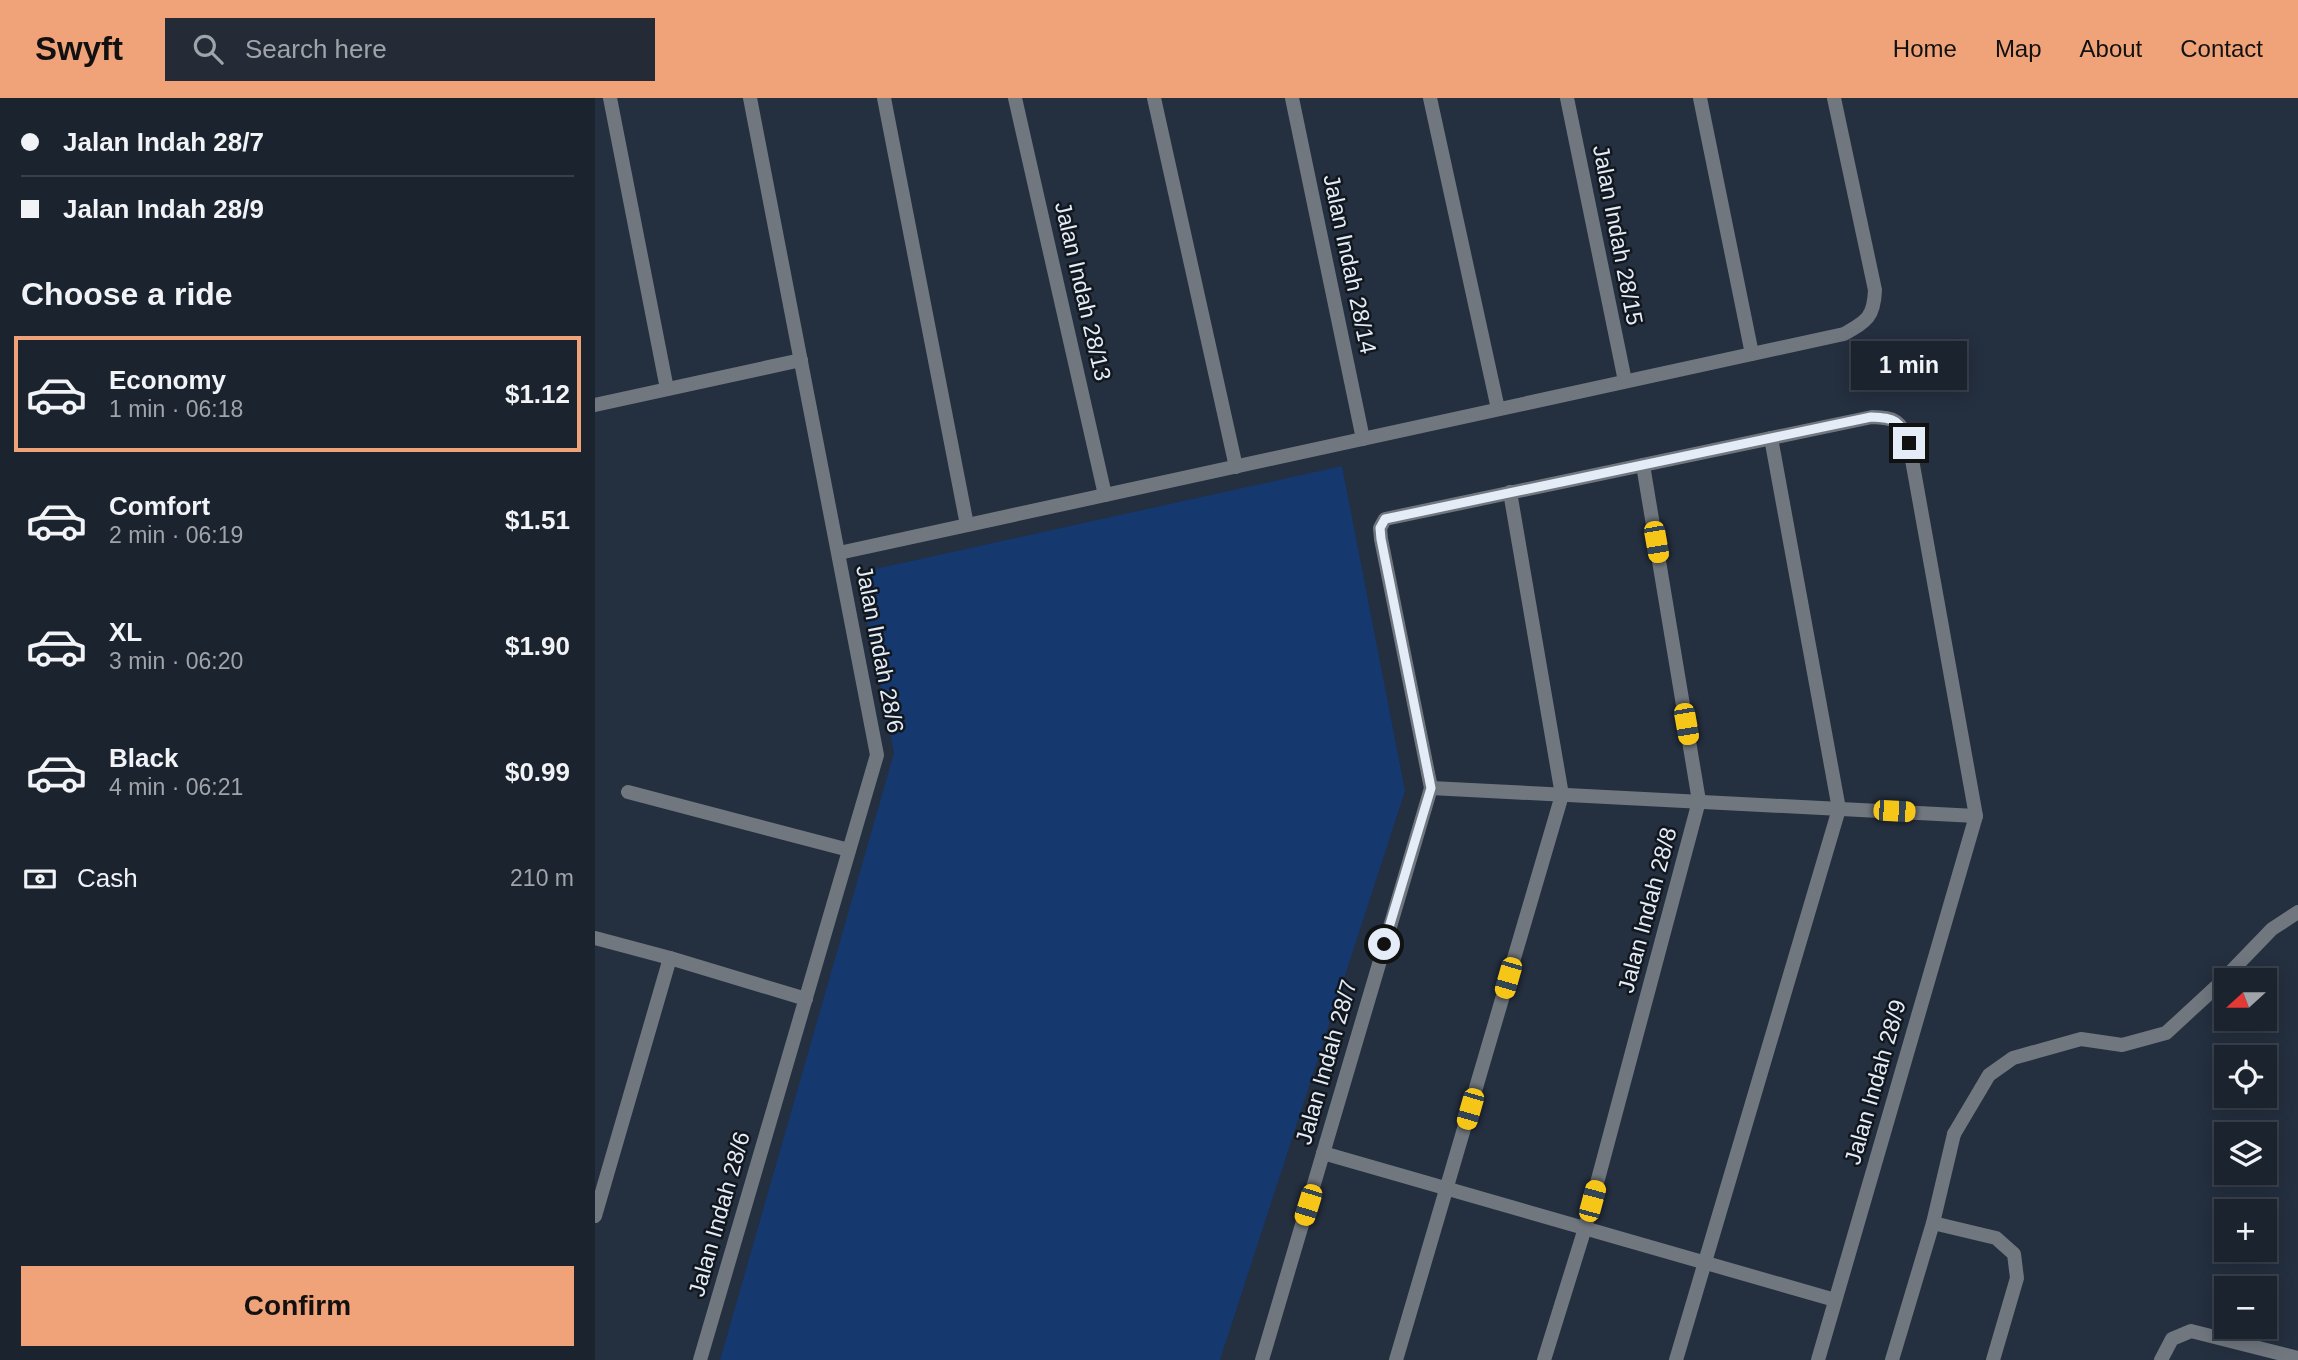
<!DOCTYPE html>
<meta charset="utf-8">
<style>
:root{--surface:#1b232f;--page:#242b37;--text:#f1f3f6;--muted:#a0a4aa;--line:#39404b;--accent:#f0a278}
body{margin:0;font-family:Helvetica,sans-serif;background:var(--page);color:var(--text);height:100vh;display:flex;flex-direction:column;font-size:26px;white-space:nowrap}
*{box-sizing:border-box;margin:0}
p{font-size:23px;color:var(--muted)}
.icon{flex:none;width:38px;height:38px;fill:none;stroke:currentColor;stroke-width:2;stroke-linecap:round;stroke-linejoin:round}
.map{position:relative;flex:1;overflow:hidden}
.details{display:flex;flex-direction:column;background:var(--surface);width:595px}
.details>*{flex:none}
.hud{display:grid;align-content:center;height:154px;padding:0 21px;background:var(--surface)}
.needle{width:46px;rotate:249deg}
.controls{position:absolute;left:1619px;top:870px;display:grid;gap:14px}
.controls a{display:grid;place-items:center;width:63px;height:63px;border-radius:0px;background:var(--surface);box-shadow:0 4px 18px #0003,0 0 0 2px var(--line);font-size:35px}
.end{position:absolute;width:32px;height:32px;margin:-16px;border:9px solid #e4ecf7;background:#111;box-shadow:0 0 0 4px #111}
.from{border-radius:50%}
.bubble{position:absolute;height:49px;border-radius:0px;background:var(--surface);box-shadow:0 4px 18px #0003,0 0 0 2px var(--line);font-size:23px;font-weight:800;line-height:49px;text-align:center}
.car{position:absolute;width:21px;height:42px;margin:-21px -10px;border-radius:9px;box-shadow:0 0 5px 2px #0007;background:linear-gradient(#f5c518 24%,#345 0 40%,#f5c518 0 76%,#345 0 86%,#f5c518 0)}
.hud b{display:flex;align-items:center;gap:24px;height:66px;font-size:26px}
.hud b+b{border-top:2px solid var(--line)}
.hud i{width:18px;height:18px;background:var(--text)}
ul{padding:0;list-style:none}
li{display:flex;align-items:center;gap:21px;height:116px;margin:0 14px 10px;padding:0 7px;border:4px solid transparent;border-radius:0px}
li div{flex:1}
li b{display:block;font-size:26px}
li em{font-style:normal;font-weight:800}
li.on{border-color:var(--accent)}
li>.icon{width:63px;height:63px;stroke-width:1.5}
h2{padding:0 21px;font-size:32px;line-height:84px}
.pay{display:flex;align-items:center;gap:18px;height:77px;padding:0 21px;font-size:26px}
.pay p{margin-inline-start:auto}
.primary-button{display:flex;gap:14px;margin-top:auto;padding:14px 21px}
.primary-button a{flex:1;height:80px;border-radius:0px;background:var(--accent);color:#111;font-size:28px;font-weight:800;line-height:80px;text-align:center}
header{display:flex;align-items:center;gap:42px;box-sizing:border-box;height:98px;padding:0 35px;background:var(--accent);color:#111}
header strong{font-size:33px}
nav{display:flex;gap:38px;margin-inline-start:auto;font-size:24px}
.search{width:490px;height:63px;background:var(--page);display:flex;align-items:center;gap:18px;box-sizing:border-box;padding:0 24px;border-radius:0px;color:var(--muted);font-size:26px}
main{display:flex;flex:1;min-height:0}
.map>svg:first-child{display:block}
.green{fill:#15386f}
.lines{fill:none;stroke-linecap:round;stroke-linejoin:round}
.lane{stroke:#71777f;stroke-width:14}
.street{stroke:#71777f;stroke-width:14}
.route{stroke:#e4ecf7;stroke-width:9}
.labels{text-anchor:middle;stroke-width:5;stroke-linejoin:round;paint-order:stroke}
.street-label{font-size:23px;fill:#e4ecf7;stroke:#12171e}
</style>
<header>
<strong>Swyft</strong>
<div class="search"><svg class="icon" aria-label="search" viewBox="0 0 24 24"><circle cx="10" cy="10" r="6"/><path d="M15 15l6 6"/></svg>Search here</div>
<nav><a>Home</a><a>Map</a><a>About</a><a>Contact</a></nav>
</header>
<main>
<section class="details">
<div class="hud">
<b><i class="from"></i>Jalan Indah 28/7</b>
<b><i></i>Jalan Indah 28/9</b>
</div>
<h2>Choose a ride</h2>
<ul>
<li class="on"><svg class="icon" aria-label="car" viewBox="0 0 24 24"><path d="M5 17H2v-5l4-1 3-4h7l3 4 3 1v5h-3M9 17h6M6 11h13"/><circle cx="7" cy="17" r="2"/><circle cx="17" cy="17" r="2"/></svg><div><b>Economy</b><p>1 min · 06:18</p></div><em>$1.12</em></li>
<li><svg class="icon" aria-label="car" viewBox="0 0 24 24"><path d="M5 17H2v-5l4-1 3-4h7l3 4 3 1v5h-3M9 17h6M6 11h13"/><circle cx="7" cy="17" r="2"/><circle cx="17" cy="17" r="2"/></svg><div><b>Comfort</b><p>2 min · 06:19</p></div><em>$1.51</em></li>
<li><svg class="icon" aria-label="car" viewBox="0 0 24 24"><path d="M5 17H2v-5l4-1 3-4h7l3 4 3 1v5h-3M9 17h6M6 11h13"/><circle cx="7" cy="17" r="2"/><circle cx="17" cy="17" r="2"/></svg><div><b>XL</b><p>3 min · 06:20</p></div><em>$1.90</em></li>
<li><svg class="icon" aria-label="car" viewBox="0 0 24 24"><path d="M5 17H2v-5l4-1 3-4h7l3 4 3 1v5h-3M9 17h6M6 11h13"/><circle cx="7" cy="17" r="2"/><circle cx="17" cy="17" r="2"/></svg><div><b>Black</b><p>4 min · 06:21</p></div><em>$0.99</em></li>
</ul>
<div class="pay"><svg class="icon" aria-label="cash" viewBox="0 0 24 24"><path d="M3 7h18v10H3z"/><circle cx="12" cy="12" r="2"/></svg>Cash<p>210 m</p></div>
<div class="primary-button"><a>Confirm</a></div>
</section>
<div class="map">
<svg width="1703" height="1262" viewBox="0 0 1703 1262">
<rect width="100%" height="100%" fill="#242f3f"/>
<!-- green -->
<polygon class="green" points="747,368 810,693 625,1262 125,1262 299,655 262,475"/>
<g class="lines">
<!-- lane -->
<g class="lane">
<polyline points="15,0 72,291"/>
<polyline points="289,0 372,427"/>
<polyline points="559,0 641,369"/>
<polyline points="835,0 903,311"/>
<polyline points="1105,0 1157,256"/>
<polyline points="33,694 254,752"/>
<polyline points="1359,1036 1394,977 1418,960 1486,941 1527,947 1571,935 1621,889 1677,831 1703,814"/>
<polyline points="0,1118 75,860"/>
<polyline points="1338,1125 1401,1140 1419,1156 1422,1180 1398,1262"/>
<polyline points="801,1262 967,697 915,394"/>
<polyline points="1081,1262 1244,711 1176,340"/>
<polyline points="1566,1262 1577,1241 1596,1233 1703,1260"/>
</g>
<!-- street -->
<g class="street">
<polyline points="420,0 510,397"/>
<polyline points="697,0 768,341"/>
<polyline points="972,0 1030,283"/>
<polyline points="0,307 206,262"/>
<path d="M 244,455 L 1249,236 C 1272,223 1279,219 1280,192 L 1239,0"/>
<polyline points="836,690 1381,718"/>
<polyline points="0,840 75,860 211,901"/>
<polyline points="728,1055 1240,1202"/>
<polyline points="105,1262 282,657 155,0"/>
<path d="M 667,1262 L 836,690 L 786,441 L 785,430 L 790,421 L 1277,319 C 1301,320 1305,322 1314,345 L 1381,718 L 1223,1262"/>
<polyline points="949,1262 990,1130 1104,703 1048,367"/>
<polyline points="1297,1262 1338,1125 1359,1036"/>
</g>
</g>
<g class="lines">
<!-- route -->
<path class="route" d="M 789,846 L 836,690 L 786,441 L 785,430 L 790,421 L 1276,319 C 1301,320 1304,322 1314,345"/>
</g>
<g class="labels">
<!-- street labels -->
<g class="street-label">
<text transform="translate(1023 137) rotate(79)" y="8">Jalan Indah 28/15</text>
<text transform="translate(755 166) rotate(78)" y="8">Jalan Indah 28/14</text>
<text transform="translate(488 193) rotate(77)" y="8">Jalan Indah 28/13</text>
<text transform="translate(285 551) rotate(79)" y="8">Jalan Indah 28/6</text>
<text transform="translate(1052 812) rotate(-75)" y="8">Jalan Indah 28/8</text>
<text transform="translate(731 964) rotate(-74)" y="8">Jalan Indah 28/7</text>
<text transform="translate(1280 984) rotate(-74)" y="8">Jalan Indah 28/9</text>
<text transform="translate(124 1116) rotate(-74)" y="8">Jalan Indah 28/6</text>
</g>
</g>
</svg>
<div class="controls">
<a><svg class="needle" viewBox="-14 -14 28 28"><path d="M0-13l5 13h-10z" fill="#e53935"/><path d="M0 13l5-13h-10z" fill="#a0a4aa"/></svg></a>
<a><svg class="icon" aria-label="locate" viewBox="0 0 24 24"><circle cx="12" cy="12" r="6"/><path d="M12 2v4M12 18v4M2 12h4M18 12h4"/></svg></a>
<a><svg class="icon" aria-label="layers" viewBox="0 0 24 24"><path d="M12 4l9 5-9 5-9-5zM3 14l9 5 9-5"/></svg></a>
<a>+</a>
<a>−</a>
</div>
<i class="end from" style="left:789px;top:846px"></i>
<i class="end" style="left:1314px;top:345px"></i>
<div class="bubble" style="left:1256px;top:243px;width:116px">1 min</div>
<i class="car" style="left:1061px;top:444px;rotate:170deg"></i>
<i class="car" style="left:1091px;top:626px;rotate:170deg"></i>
<i class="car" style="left:1299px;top:713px;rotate:93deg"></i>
<i class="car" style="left:913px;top:880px;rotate:196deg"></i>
<i class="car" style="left:875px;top:1011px;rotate:196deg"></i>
<i class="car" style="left:997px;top:1103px;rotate:15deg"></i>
<i class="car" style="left:713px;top:1107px;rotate:197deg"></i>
</div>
</main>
